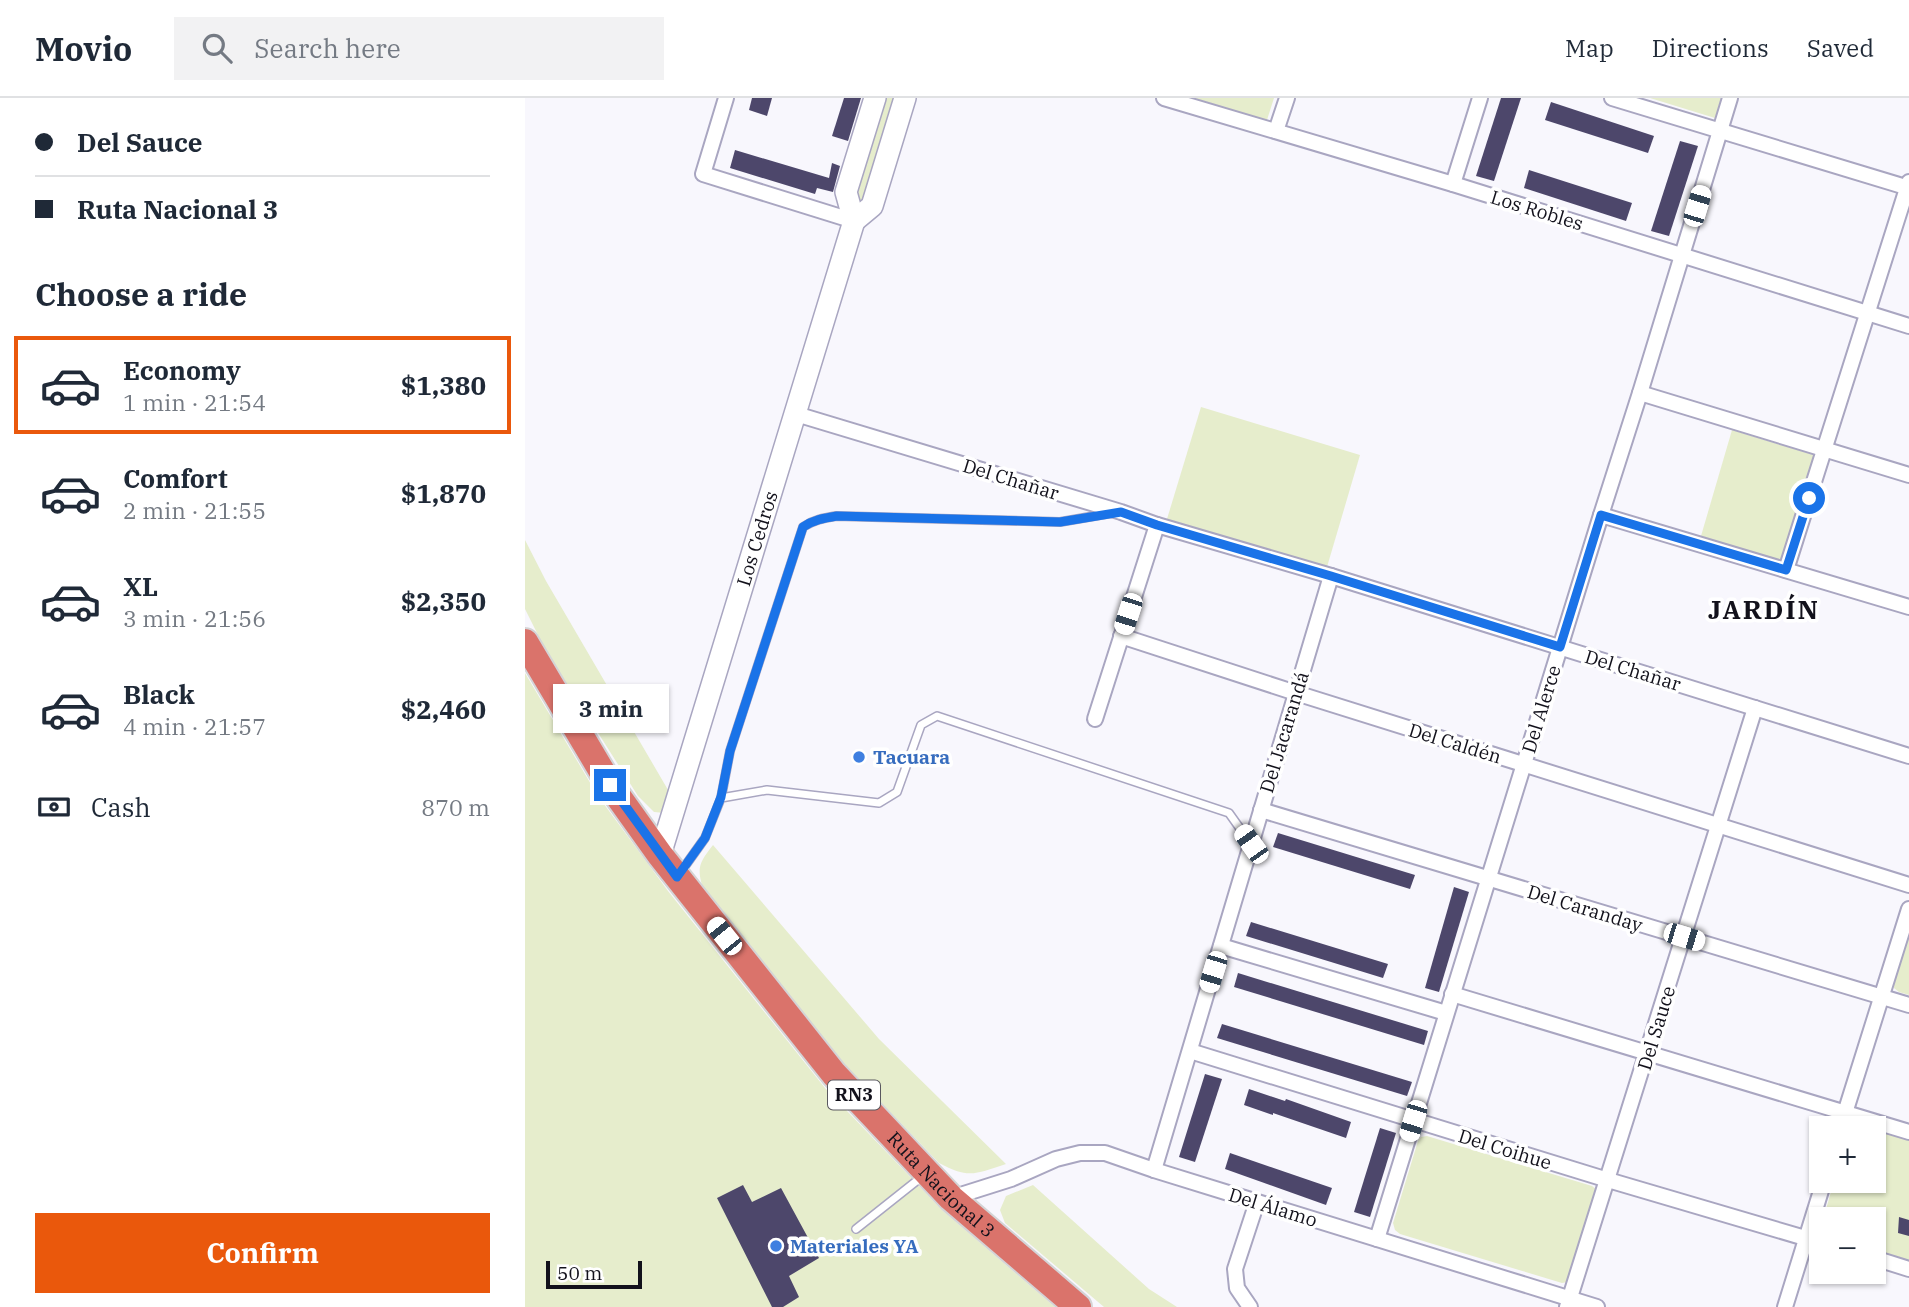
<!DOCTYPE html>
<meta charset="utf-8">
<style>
:root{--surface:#fff;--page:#f2f2f3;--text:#1f2937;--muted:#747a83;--line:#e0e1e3;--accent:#ea580c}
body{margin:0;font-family:"IBM Plex Serif",serif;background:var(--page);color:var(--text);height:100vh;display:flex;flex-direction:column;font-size:26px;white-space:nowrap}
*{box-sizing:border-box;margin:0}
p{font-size:23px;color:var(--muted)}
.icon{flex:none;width:38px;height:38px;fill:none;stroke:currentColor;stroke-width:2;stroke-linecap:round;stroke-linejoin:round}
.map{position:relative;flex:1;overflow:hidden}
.details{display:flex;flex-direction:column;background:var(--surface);width:525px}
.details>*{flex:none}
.guide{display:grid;align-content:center;height:154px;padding:0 35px;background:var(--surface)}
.buttons{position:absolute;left:1284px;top:1018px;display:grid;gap:14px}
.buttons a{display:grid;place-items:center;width:77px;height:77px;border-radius:0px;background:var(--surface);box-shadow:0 2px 5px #0004;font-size:35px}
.scale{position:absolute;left:21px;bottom:18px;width:96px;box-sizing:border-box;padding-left:7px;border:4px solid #12111b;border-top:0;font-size:19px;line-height:24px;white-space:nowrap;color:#12111b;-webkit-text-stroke:5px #fff;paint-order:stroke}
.end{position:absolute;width:32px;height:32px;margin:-16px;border:9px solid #1a73e8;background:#fff;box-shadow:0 0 0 4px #fff}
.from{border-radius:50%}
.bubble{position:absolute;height:49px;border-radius:0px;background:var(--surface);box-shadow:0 2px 5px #0004;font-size:23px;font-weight:700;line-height:49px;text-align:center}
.car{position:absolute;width:21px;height:42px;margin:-21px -10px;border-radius:9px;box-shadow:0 0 5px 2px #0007;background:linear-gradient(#fff 24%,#345 0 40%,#fff 0 76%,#345 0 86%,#fff 0)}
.guide b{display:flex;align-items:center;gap:24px;height:66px;font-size:26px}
.guide b+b{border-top:2px solid var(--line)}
.guide i{width:18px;height:18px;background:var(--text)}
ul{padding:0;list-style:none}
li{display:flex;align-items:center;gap:21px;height:98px;margin:0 14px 10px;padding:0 21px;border:4px solid transparent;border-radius:0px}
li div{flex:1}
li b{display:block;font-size:26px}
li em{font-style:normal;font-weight:700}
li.selected{border-color:var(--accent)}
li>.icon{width:63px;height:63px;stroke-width:1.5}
h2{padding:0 35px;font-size:32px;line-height:84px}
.pay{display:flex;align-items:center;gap:18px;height:77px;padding:0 35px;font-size:26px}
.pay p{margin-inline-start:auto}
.primary-button{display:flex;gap:14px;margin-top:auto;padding:14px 35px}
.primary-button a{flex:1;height:80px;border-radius:0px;background:var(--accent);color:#fff;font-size:28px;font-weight:700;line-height:80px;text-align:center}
header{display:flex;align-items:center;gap:42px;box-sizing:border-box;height:98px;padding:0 35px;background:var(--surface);border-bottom:2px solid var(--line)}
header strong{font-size:33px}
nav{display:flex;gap:38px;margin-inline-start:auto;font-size:24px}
.search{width:490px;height:63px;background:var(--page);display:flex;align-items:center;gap:18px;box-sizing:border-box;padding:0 24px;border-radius:0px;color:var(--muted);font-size:26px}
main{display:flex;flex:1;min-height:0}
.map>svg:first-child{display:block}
.green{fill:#e6edcc}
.building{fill:#4d476b}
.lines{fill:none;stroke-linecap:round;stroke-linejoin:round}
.lane-casing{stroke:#a9a6c1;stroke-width:10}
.street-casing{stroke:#a9a6c1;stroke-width:18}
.secondary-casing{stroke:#a9a6c1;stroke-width:24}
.highway-casing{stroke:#d4d4d6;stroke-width:30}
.lane{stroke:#fff;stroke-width:7}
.street{stroke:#fff;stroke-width:14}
.secondary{stroke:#fff;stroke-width:21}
.highway{stroke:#da736b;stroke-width:26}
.route{stroke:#1a73e8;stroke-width:9}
.shop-dot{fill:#3f7fe0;stroke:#fff;stroke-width:2.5}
.labels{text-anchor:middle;stroke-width:7;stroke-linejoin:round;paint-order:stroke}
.shield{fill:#fff;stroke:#59585f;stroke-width:2}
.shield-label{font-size:18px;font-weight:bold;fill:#12111b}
.street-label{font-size:19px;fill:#12111b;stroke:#fff}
.shop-label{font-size:19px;font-weight:bold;fill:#366cbe;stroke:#fff;text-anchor:start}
.district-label{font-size:26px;font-weight:bold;letter-spacing:2px;fill:#12111b;stroke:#fff}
</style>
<header>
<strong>Movio</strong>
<div class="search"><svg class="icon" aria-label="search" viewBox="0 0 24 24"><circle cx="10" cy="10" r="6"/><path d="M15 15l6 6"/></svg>Search here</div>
<nav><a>Map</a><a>Directions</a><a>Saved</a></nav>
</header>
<main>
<section class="details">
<div class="guide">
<b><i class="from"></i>Del Sauce</b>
<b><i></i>Ruta Nacional 3</b>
</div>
<h2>Choose a ride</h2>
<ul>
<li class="selected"><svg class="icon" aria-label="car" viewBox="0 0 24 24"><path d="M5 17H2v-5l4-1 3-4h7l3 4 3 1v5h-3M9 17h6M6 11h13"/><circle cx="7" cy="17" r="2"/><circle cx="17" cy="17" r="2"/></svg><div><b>Economy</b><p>1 min · 21:54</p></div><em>$1,380</em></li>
<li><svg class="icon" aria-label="car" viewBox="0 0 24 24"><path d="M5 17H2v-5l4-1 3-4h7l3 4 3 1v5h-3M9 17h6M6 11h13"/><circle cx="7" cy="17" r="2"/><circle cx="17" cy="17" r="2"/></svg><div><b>Comfort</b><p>2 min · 21:55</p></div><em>$1,870</em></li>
<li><svg class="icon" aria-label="car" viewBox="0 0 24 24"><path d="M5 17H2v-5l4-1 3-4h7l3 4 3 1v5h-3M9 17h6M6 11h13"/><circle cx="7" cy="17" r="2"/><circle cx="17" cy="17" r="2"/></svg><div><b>XL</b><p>3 min · 21:56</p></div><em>$2,350</em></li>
<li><svg class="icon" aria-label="car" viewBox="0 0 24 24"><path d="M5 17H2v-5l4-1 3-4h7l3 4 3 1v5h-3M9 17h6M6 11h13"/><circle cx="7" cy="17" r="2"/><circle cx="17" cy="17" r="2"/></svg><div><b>Black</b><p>4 min · 21:57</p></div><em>$2,460</em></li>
</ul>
<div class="pay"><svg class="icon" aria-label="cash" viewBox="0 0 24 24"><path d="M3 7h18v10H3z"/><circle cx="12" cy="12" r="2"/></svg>Cash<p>870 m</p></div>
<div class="primary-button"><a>Confirm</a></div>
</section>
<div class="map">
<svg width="1384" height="1209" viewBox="0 0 1384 1209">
<rect width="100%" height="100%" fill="#f8f7fd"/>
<!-- green -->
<g class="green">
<polygon points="357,0 371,0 343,96 334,105 330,91"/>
<polygon points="669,0 749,0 742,22"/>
<polygon points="1125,0 1196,0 1190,20"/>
<polygon points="676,309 835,357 802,469 642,421"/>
<polygon points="1207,332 1289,357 1257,463 1176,438"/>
<polygon points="0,442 21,483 146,697 140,715 129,714 113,698 20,551 0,511"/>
<polygon points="0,575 73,698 143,793 300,990 417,1112 530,1209 0,1209"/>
<path d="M 188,747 L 354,941 L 481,1066 C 450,1076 444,1081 414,1065 L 323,970 L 179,793 C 171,770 174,765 188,747 Z"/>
<polygon points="1384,828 1384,897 1374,894 1369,890 1368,882"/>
<polygon points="1337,1026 1384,1041 1384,1164 1349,1153 1349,1122 1298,1122 1309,1083 1349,1083 1349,1031 1327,1031 1330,1028"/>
<polygon points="902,1038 1067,1088 1071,1091 1072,1095 1043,1184 1037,1185 875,1136 870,1132 868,1125 893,1043 896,1039"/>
<polygon points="508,1087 624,1191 652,1209 579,1209 480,1125 475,1112 481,1098"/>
</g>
<!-- building -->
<g class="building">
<polygon points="227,0 247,0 242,18 224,12"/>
<polygon points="319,0 336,0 323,43 307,38"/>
<polygon points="976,0 996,0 969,83 951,78"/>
<polygon points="1026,4 1129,38 1123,55 1020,22"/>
<polygon points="1155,43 1173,48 1144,138 1126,133"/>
<polygon points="210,52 304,80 307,65 315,68 308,94 292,90 290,96 205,70"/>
<polygon points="1004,72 1107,105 1101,123 999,90"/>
<polygon points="753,735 890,777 885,791 748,749"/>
<polygon points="929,789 944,794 914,894 900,890"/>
<polygon points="726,824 863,866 858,880 721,838"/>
<polygon points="713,875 903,933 899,947 709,889"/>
<polygon points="697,926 887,984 882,998 692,940"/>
<polygon points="680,976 697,981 670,1064 654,1059"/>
<polygon points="724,991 760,1003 761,1001 826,1024 821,1040 748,1015 748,1017 719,1007"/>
<polygon points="855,1030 871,1035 845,1119 829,1114"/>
<polygon points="705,1055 807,1090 801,1107 700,1071"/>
<polygon points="218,1087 227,1104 256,1090 294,1160 264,1178 274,1199 258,1209 247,1209 192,1100"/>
<polygon points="1374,1119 1384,1122 1384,1138 1373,1135"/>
</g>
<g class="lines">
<!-- lane casing -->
<g class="lane-casing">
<g id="lane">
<path d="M 196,700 L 205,653 L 278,429 C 288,422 299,420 311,418 L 535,424 L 587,415"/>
<polyline points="155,775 180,740 196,700 242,692 354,705 372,694 396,627 412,618 704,715 726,746"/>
<polyline points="331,1131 399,1077"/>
</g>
</g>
<!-- street casing -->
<g class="street-casing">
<g id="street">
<polyline points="201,0 178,76 329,123"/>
<polyline points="639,0 928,86 1384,228"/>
<polyline points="1087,0 1384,90"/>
<polyline points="751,33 762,0"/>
<polyline points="928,86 955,0"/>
<polyline points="1115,295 1384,377"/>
<polyline points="271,316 596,414 632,427 806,478 1384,658"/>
<polyline points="1076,417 1384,509"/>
<polyline points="1261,472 1384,84"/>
<polyline points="596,538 771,595 1384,787"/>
<polyline points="570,621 632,427"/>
<polyline points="736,712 1384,907"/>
<polyline points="696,848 921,915"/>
<polyline points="927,896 1384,1034"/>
<polyline points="665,953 1083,1082 1297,1145"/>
<polyline points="1315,1031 1384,811"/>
<polyline points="629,1072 806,478"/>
<polyline points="426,1100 486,1081 531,1061 555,1055 580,1055 629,1072 1072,1209"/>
<polyline points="852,1141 1076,417 1115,295 1205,0"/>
<polyline points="1349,1160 1384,1171"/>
<polyline points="725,1209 712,1190 710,1171 732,1104"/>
<polyline points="1042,1209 1230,610"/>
<polyline points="1260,1209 1299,1083"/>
</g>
</g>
<!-- secondary casing -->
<g class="secondary-casing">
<g id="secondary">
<polyline points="329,123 347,108 380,0"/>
<path id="s1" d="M 135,757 L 329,123 L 321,94 L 350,0"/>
</g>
</g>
<!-- highway casing -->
<g class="highway-casing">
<g id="highway">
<path id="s2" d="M 0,544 L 85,687 L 135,757 L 309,976 L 426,1100 L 553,1209"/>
</g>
</g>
<!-- lane -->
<use href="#lane" class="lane"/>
<!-- street -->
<use href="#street" class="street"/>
<!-- secondary -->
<use href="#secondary" class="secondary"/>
<!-- highway -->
<use href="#highway" class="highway"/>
</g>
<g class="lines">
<!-- route -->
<path class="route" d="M 85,687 L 152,779 L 180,740 L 196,699 L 205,653 L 278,429 C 288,422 299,420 312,418 L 535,424 L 596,414 L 632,427 L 806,478 L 1035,549 L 1076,417 L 1261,472 L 1284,400"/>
</g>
<!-- markers -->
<g class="shop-dot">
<circle cx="334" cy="659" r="7"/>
<circle cx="251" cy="1148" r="7"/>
</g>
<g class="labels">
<!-- shield labels -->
<rect class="shield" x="303" y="982.5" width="52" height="29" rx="5"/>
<g class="shield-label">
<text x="329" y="1003">RN3</text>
</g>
<!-- street labels -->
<g class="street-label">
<text transform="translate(1012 112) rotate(17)" y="7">Los Robles</text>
<text transform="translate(486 381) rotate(17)" y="7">Del Chañar</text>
<text dy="7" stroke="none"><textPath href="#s1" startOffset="331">Los Cedros</textPath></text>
<text transform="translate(1108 572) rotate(17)" y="7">Del Chañar</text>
<text transform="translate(1016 611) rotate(-73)" y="7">Del Alerce</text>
<text transform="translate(759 634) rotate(-73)" y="7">Del Jacarandá</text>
<text transform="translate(930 645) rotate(17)" y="7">Del Caldén</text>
<text transform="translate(1060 810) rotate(17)" y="7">Del Caranday</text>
<text transform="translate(1131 930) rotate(-73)" y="7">Del Sauce</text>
<text transform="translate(980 1051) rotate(17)" y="7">Del Coihue</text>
<text dy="7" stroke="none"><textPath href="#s2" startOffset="686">Ruta Nacional 3</textPath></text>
<text transform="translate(748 1109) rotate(17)" y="7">Del Álamo</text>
</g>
<!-- shop labels -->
<g class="shop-label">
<text x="348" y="666">Tacuara</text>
<text x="265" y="1155">Materiales YA</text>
</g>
<!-- district labels -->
<g class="district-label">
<text x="1239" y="521">JARDÍN</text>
</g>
</g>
</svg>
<div class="buttons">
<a>+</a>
<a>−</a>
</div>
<div class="scale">50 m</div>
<i class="end from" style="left:1284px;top:400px"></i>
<i class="end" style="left:85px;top:687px"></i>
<div class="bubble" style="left:28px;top:586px;width:116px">3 min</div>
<i class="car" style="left:1172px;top:108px;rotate:17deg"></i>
<i class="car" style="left:603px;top:516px;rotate:198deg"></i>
<i class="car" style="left:726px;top:746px;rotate:325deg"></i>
<i class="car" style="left:199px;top:838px;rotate:321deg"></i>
<i class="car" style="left:1159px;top:839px;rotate:107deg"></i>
<i class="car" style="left:688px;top:874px;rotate:197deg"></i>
<i class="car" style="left:888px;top:1023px;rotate:197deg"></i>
</div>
</main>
